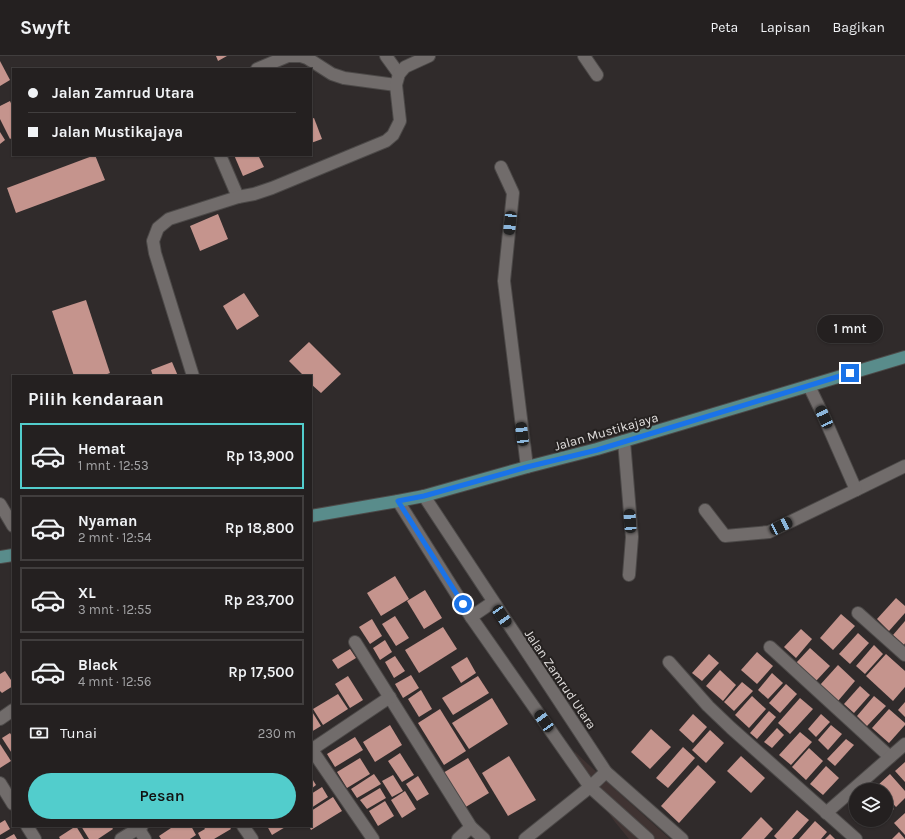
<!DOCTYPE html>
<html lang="id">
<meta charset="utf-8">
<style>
:root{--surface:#242020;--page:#302d2d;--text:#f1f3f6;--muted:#a3a3a5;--line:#413e3e;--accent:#52cdcc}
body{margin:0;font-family:Karla,sans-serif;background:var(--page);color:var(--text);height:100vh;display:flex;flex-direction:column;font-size:15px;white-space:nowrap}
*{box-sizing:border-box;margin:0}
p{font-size:13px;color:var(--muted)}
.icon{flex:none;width:22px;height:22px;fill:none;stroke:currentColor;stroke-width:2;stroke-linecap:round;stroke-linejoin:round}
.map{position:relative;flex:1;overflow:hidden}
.panel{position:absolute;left:12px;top:319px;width:300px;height:452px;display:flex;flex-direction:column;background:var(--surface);border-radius:0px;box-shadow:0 1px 3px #0004,0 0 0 1px var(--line)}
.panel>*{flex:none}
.top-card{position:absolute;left:12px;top:12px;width:300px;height:88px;border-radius:0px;box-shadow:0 1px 3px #0004,0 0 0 1px var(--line);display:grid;align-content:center;height:88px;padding:0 16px;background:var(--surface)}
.tools{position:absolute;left:849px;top:727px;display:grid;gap:8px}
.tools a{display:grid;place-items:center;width:44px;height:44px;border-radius:50%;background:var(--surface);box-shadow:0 1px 3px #0004,0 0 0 1px var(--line);font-size:20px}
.end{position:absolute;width:18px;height:18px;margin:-9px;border:5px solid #1a73e8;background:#fff;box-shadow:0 0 0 2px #fff}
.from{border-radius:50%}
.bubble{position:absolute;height:28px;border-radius:14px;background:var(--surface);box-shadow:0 1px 3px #0004,0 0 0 1px var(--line);font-size:13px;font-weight:600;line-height:28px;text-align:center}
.car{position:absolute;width:12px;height:24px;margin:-12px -6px;border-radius:5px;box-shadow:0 0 3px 1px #0007;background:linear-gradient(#222 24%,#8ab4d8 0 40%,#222 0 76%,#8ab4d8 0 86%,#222 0)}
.top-card b{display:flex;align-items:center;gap:14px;height:38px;font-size:15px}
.top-card b+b{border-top:1px solid var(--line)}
.top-card i{width:10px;height:10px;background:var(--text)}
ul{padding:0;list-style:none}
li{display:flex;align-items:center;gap:12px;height:66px;margin:0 8px 6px;padding:0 8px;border:2px solid var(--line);border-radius:0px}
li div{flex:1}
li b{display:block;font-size:15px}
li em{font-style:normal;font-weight:600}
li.selected{border-color:var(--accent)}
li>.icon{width:36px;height:36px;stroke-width:1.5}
h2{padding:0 16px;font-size:18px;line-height:48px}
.pay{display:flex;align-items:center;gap:10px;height:44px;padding:0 16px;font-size:15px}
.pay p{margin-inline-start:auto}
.primary-button{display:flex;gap:8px;margin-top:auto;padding:8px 16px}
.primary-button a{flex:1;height:46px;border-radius:24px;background:var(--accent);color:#111;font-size:16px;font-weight:600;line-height:46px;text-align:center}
header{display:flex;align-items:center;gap:24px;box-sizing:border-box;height:56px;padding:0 20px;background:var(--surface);border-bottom:1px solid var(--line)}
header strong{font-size:19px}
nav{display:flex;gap:22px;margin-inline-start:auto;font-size:14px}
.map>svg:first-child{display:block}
.built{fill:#3f3332}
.building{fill:#c5948d}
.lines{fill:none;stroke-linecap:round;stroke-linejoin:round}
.minor-casing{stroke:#4c4948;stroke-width:14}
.major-casing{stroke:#4c4948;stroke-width:14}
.minor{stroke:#716c6b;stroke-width:12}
.major{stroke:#598c8b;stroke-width:12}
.route{stroke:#1a73e8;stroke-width:5}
.labels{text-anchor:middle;stroke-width:4;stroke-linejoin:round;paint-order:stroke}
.street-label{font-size:13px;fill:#e1dedd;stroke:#262221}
</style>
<header>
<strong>Swyft</strong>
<nav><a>Peta</a><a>Lapisan</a><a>Bagikan</a></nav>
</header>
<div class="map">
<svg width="905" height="783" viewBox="0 0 905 783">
<rect width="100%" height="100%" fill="#302b2b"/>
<!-- built -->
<polygon class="built" points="575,696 618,736 670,783 629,783 615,766 590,731 565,708"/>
<!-- building -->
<g class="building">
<polygon points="216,0 227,0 218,5"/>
<polygon points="0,5 10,24 0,30"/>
<polygon points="10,45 13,52 13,81 10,83 0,63 0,50"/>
<polygon points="314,62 322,83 311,87 311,63"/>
<polygon points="0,76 5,84 0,88"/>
<polygon points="95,99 105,124 16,157 7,132"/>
<polygon points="234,99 258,99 264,111 243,120"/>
<polygon points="218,158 228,183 200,195 190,170"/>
<polygon points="244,237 259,260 237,274 223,250"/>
<polygon points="86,244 110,317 102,320 74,320 52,255"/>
<polygon points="309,286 341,318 321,337 311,328 311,320 304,320 289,305"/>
<polygon points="172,306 178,320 153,320 151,314"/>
<polygon points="395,520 409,543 381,560 367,537"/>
<polygon points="425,534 442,562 424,573 407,545"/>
<polygon points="896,542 905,550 905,557 889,575 877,563"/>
<polygon points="841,558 855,570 833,594 820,582"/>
<polygon points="395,560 409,582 396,590 382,568"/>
<polygon points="372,563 382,580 370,588 359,571"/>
<polygon points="905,565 905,587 904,589 893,579"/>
<polygon points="443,571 457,593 419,617 405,594"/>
<polygon points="801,573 812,583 796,602 784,591"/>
<polygon points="858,577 869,587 850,608 839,598"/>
<polygon points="385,584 392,596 380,604 373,592"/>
<polygon points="874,589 883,598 865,618 856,610"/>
<polygon points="810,592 830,610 816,625 796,607"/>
<polygon points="350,593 356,602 338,613 332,604"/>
<polygon points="757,596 773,610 757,628 741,614"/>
<polygon points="709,598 719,607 702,625 692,617"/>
<polygon points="886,598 905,615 905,631 893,645 866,620"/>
<polygon points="395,600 405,615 394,622 385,606"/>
<polygon points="467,601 476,617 461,627 451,611"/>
<polygon points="838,609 855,625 838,645 820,629"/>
<polygon points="720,614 736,629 723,645 706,630"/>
<polygon points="5,615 13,627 13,630 2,637 0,635 0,618"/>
<polygon points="772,617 783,627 768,643 758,634"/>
<polygon points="411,619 419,632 403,642 395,628"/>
<polygon points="348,620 363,644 350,652 335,628"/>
<polygon points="478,620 489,637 453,659 442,642"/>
<polygon points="742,626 753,635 734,655 724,646"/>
<polygon points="786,628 797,638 780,657 769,647"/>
<polygon points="860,630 870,639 854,657 844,648"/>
<polygon points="421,634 432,653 419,661 408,643"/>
<polygon points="338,638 348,653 323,669 313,653"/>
<polygon points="752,640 766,653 749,672 735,659"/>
<polygon points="874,640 886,650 867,670 857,660"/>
<polygon points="492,642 508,668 469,693 452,667"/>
<polygon points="800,642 813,653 790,678 778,667"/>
<polygon points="905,646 905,661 898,654"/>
<polygon points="440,653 466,695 444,709 418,667"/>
<polygon points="889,653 905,667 905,669 889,687 872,672"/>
<polygon points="311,654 321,670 311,676"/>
<polygon points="769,655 776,661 757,683 750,677"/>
<polygon points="693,658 707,671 693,687 679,674"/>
<polygon points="821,658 830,666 816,681 808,673"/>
<polygon points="390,669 402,689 375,706 363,686"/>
<polygon points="831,669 842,678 828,694 818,684"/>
<polygon points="777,672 784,679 772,692 764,686"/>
<polygon points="651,673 671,691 650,713 631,696"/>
<polygon points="710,674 724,687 706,707 692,694"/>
<polygon points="800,676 812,686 791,709 779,699"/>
<polygon points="10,677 13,682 13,699 2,682"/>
<polygon points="355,681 363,694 335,711 327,698"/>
<polygon points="846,683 854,689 835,710 827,703"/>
<polygon points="0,688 11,705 0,712"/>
<polygon points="683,691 695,702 668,732 656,722"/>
<polygon points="809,692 823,705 806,724 792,711"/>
<polygon points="400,697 414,719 402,726 388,705"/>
<polygon points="509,700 536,744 508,760 482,717"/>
<polygon points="741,700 765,722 751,737 727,715"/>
<polygon points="360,702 370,718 347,732 337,716"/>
<polygon points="468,702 489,737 464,752 443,717"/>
<polygon points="905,706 905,726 895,715"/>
<polygon points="698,709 716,726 679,767 661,750"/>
<polygon points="826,710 839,722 823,739 810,728"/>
<polygon points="374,718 381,728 357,742 351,733"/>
<polygon points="890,718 905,735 905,742 896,751 886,740 886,734 881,734 877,730"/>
<polygon points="393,719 403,735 392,741 382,725"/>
<polygon points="418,720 429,738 417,745 406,728"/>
<polygon points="311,721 316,729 311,733"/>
<polygon points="322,731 328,741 311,752 311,738"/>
<polygon points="380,732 386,742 367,753 360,744"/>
<polygon points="405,735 416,753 402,762 391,744"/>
<polygon points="333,741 342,755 311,774 309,770 311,770 311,755"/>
<polygon points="886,743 894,753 886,759"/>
<polygon points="385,745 394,760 378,770 369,755"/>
<polygon points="797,754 809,764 792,783 777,783 774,780"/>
<polygon points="905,757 905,779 894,767"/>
<polygon points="761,761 773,773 764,783 741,783"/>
<polygon points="5,764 10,773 0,779 0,767"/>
<polygon points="869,764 881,764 874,770"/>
<polygon points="815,765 827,776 821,783 799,783"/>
<polygon points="76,770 84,783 60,783 59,781"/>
<polygon points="81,770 111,770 113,773 98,783 89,783"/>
<polygon points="174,770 191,770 196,779 190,783 161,783 159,780"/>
<polygon points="203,770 229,770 231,773 214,783 201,783 198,777 205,773"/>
<polygon points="267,770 287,770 272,779"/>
<polygon points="899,776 905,783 892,783"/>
<polygon points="14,778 17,783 5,783"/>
<polygon points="830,778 835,783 825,783"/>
</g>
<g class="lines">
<!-- minor casing -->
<g class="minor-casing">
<g id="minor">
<polyline points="386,0 399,18"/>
<polyline points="584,0 597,19"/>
<polyline points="257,13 288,0 301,0 307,2 332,18 344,22 396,29"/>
<polyline points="220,99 238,141"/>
<polyline points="501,111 513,137 504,225 527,411"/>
<polyline points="193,320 155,197 153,185 158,172 169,163 238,141 254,138 272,132 386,85 393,79 400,65 396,29 399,18 405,11 429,0"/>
<polyline points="624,385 632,481 629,519"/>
<polyline points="856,434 905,410"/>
<polyline points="424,440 606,716 682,783"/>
<polyline points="398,445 471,561 590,731 648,783"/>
<polyline points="0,448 13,470"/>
<polyline points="705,454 725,480 769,476 856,434 824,361 809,330"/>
<polyline points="858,557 905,599"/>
<polyline points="471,561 493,546"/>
<polyline points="355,586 471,771 484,783"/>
<polyline points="770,591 890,701"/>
<polyline points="669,606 708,650 731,672 856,783"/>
<polyline points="0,663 13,654"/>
<polyline points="311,694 390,641"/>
<polyline points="312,694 373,783"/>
<polyline points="0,727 13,748"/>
<polyline points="826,757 905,688"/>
<polyline points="27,770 35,783"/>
<polyline points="243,770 252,783"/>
<polyline points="138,772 145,783"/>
<polyline points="121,783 142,770"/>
<polyline points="458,783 471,771"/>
<polyline points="525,783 590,731 606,716"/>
</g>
</g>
<!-- major casing -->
<g class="major-casing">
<g id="major">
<polyline points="311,460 398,445 424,440 527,411 597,393 905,301"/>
<polyline points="0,501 13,499"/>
</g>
</g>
<!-- minor -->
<use href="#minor" class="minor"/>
<!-- major -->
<use href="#major" class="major"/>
</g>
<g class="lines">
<!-- route -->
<polyline class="route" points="463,548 398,445 424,440 527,411 597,394 850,317"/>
</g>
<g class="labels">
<!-- street labels -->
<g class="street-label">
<text transform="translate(606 375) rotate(-16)" y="5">Jalan Mustikajaya</text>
<text transform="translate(561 623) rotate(56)" y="5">Jalan Zamrud Utara</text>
</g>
</g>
</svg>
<div class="tools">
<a><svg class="icon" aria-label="layers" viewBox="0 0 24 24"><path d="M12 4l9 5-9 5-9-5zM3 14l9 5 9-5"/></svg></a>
</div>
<i class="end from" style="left:463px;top:548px"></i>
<i class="end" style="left:850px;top:317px"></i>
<div class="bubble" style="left:817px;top:259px;width:66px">1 mnt</div>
<i class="car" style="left:510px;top:167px;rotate:186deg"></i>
<i class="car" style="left:824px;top:361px;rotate:335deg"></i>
<i class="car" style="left:522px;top:378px;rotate:353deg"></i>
<i class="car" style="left:630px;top:465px;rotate:356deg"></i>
<i class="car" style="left:781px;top:470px;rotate:64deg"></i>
<i class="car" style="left:502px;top:560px;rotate:146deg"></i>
<i class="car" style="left:544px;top:665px;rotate:325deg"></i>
<div class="top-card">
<b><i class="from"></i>Jalan Zamrud Utara</b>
<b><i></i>Jalan Mustikajaya</b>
</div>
<section class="panel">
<h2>Pilih kendaraan</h2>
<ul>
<li class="selected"><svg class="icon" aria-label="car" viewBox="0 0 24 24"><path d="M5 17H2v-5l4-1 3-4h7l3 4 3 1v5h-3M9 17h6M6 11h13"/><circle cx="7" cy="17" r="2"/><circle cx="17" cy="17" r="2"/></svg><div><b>Hemat</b><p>1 mnt · 12:53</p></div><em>Rp 13,900</em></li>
<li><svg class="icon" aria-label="car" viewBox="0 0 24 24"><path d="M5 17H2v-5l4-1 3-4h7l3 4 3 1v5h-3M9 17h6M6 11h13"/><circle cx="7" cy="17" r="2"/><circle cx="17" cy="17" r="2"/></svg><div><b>Nyaman</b><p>2 mnt · 12:54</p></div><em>Rp 18,800</em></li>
<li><svg class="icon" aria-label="car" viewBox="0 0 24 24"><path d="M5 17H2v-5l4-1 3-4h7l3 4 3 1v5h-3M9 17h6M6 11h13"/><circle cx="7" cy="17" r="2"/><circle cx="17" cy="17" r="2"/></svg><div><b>XL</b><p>3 mnt · 12:55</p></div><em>Rp 23,700</em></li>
<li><svg class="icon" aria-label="car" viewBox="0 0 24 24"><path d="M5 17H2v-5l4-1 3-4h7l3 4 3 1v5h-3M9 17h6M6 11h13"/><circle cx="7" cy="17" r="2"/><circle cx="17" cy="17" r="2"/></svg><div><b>Black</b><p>4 mnt · 12:56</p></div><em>Rp 17,500</em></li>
</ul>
<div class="pay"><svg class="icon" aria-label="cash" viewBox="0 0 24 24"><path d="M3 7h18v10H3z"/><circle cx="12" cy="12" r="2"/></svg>Tunai<p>230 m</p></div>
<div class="primary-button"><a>Pesan</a></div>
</section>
</div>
